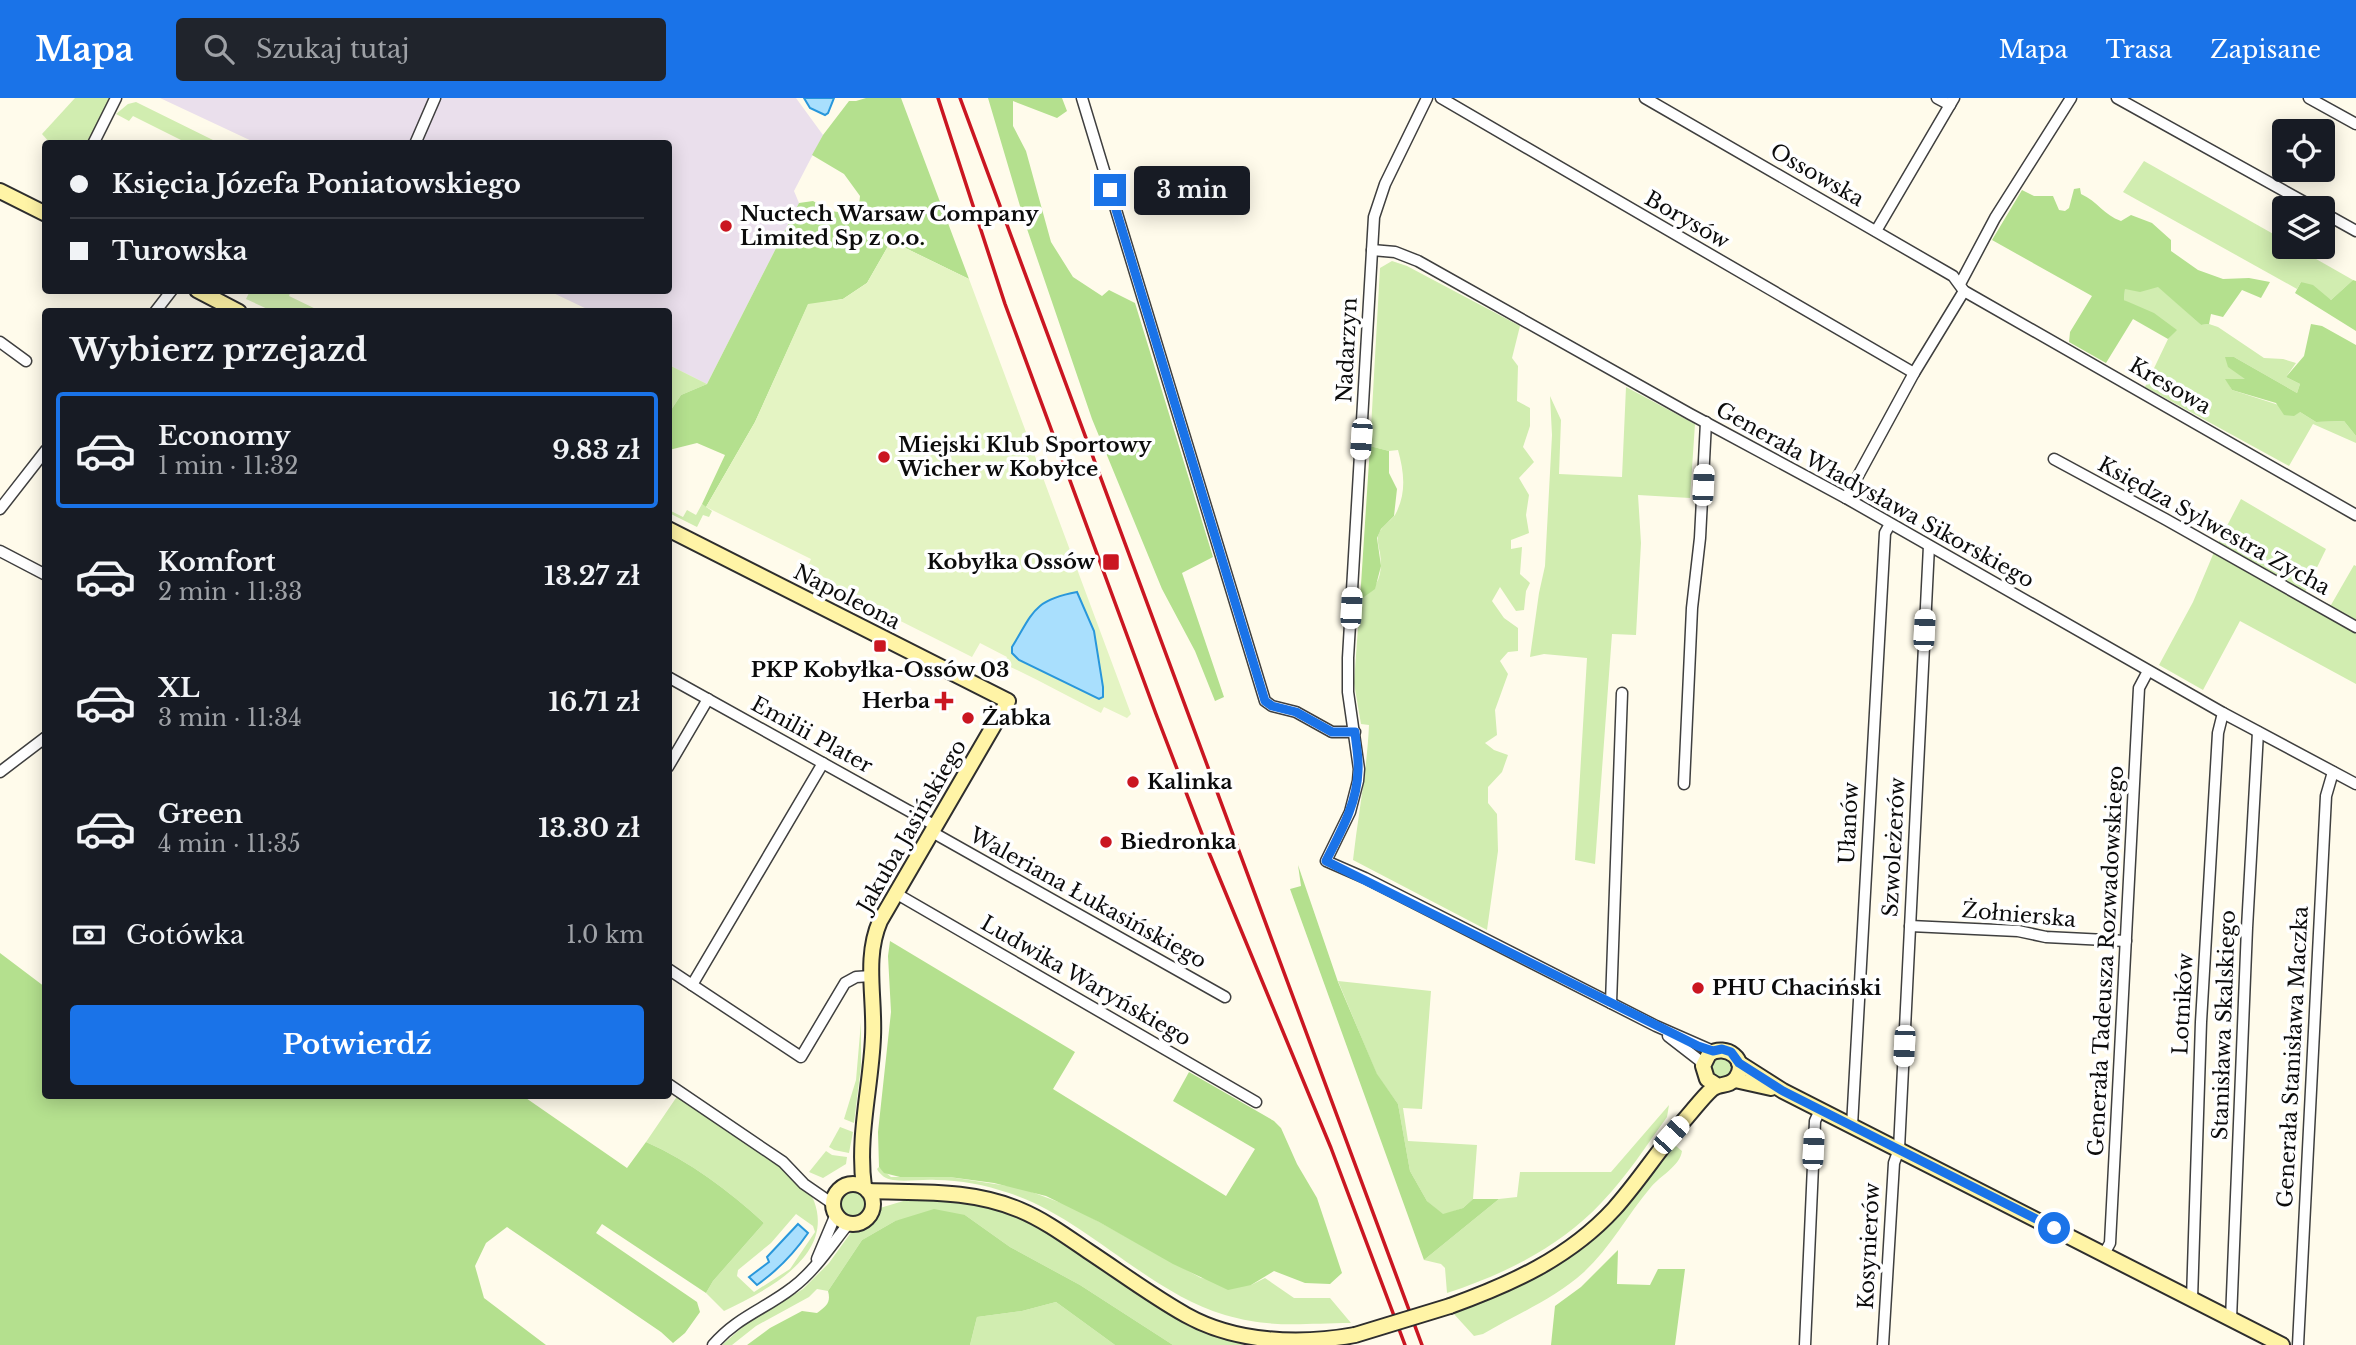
<!DOCTYPE html>
<html lang="pl">
<meta charset="utf-8">
<style>
:root{--surface:#171b24;--page:#20242c;--text:#f1f3f6;--muted:#9ea1a6;--line:#363941;--accent:#1a73e8}
body{margin:0;font-family:"Libre Baskerville",serif;background:var(--page);color:var(--text);height:100vh;display:flex;flex-direction:column;font-size:26px;white-space:nowrap}
*{box-sizing:border-box;margin:0}
p{font-size:23px;color:var(--muted)}
.icon{flex:none;width:38px;height:38px;fill:none;stroke:currentColor;stroke-width:2;stroke-linecap:round;stroke-linejoin:round}
.map{position:relative;flex:1;overflow:hidden}
.details{position:absolute;left:42px;top:210px;width:630px;height:791px;display:flex;flex-direction:column;background:var(--surface);border-radius:7px;box-shadow:0 4px 18px #0003}
.details>*{flex:none}
.top-card{position:absolute;left:42px;top:42px;width:630px;height:154px;border-radius:7px;box-shadow:0 4px 18px #0003;display:grid;align-content:center;height:154px;padding:0 28px;background:var(--surface)}
.buttons{position:absolute;left:2272px;top:21px;display:grid;gap:14px}
.buttons a{display:grid;place-items:center;width:63px;height:63px;border-radius:7px;background:var(--surface);box-shadow:0 4px 18px #0003;font-size:35px}
.end{position:absolute;width:32px;height:32px;margin:-16px;border:9px solid #1a73e8;background:#fff;box-shadow:0 0 0 4px #fff}
.from{border-radius:50%}
.bubble{position:absolute;height:49px;border-radius:7px;background:var(--surface);box-shadow:0 4px 18px #0003;font-size:23px;font-weight:800;line-height:49px;text-align:center}
.car{position:absolute;width:21px;height:42px;margin:-21px -10px;border-radius:9px;box-shadow:0 0 5px 2px #0007;background:linear-gradient(#fff 24%,#345 0 40%,#fff 0 76%,#345 0 86%,#fff 0)}
.top-card b{display:flex;align-items:center;gap:24px;height:66px;font-size:26px}
.top-card b+b{border-top:2px solid var(--line)}
.top-card i{width:18px;height:18px;background:var(--text)}
ul{padding:0;list-style:none}
li{display:flex;align-items:center;gap:21px;height:116px;margin:0 14px 10px;padding:0 14px;border:4px solid transparent;border-radius:7px}
li div{flex:1}
li b{display:block;font-size:26px}
li em{font-style:normal;font-weight:800}
li.selected{border-color:var(--accent)}
li>.icon{width:63px;height:63px;stroke-width:1.5}
h2{padding:0 28px;font-size:32px;line-height:84px}
.pay{display:flex;align-items:center;gap:18px;height:77px;padding:0 28px;font-size:26px}
.pay p{margin-inline-start:auto}
.cta{display:flex;gap:14px;margin-top:auto;padding:14px 28px}
.cta a{flex:1;height:80px;border-radius:7px;background:var(--accent);color:#fff;font-size:28px;font-weight:800;line-height:80px;text-align:center}
header{display:flex;align-items:center;gap:42px;box-sizing:border-box;height:98px;padding:0 35px;background:var(--accent);color:#fff}
header strong{font-size:33px}
nav{display:flex;gap:38px;margin-inline-start:auto;font-size:24px}
.search{width:490px;height:63px;background:var(--page);display:flex;align-items:center;gap:18px;box-sizing:border-box;padding:0 24px;border-radius:7px;color:var(--muted);font-size:26px}
.map>svg:first-child{display:block}
.industrial{fill:#eadfec}
.green{fill:#d1edb0;fill-rule:evenodd}
.forest{fill:#b4e08e}
.pitch{fill:#e4f4c3}
.water{fill:#a9dffd;stroke:#2997db;stroke-width:2}
.lines{fill:none;stroke-linecap:round;stroke-linejoin:round}
.street-casing{stroke:#3f3f3f;stroke-width:13}
.secondary-casing{stroke:#2e2e2e;stroke-width:18}
.street{stroke:#fff;stroke-width:10}
.secondary{stroke:#fff4a6;stroke-width:14}
.rail{stroke:#ca1621;stroke-width:3.5}
.secondary-bridge-casing{stroke:#2e2e2e;stroke-width:18;stroke-linecap:butt}
.secondary-bridge{stroke:#fff4a6;stroke-width:14}
.route{stroke:#1a73e8;stroke-width:9}
.poi-dot{fill:#ca1621;stroke:#fff;stroke-width:2.5}
.labels{text-anchor:middle;stroke-width:7;stroke-linejoin:round;paint-order:stroke}
.street-label{font-size:21px;fill:#0c0c0c;stroke:#fff}
.poi-label{font-size:21px;font-weight:bold;fill:#0c0c0c;stroke:#fff;text-anchor:start}
</style>
<header>
<strong>Mapa</strong>
<div class="search"><svg class="icon" aria-label="search" viewBox="0 0 24 24"><circle cx="10" cy="10" r="6"/><path d="M15 15l6 6"/></svg>Szukaj tutaj</div>
<nav><a>Mapa</a><a>Trasa</a><a>Zapisane</a></nav>
</header>
<div class="map">
<svg width="2356" height="1247" viewBox="0 0 2356 1247">
<rect width="100%" height="100%" fill="#fffbeb"/>
<!-- industrial -->
<polygon class="industrial" points="160,0 796,0 823,37 794,93 799,105 707,286 669,267 668,214 591,213 549,193 668,192 668,46 256,45"/>
<!-- green -->
<g class="green">
<polygon points="75,0 109,0 88,45 50,45 42,36"/>
<polygon points="136,4 219,45 187,45 133,18 129,23 116,16 128,6"/>
<polygon points="2144,63 2284,142 2284,149 2295,149 2353,182 2331,202 2301,184 2297,191 2123,94"/>
<path d="M 1392,163 L 1407,168 L 1520,228 L 1512,260 L 1518,268 L 1517,303 L 1530,310 L 1530,328 L 1523,349 L 1534,364 L 1519,380 L 1529,397 L 1526,417 L 1529,435 L 1511,442 L 1511,451 L 1522,449 L 1520,476 L 1530,485 L 1526,493 L 1524,512 L 1516,513 L 1500,489 L 1492,503 L 1504,520 L 1518,530 L 1518,553 L 1508,554 L 1500,563 L 1508,576 L 1495,612 L 1497,637 L 1485,645 L 1494,652 L 1508,657 L 1502,674 L 1488,689 L 1488,705 L 1497,716 L 1498,753 L 1487,832 L 1353,762 C 1358,717 1367,673 1369,627 L 1361,626 L 1354,585 L 1360,502 C 1378,489 1383,478 1380,455 C 1379,450 1377,443 1378,438 C 1380,429 1390,424 1395,417 C 1407,395 1404,374 1398,352 L 1389,353 L 1370,348 L 1380,170 Z"/>
<polygon points="2158,188 2201,227 2209,226 2218,229 2264,260 2283,261 2296,265 2286,279 2300,286 2297,295 2234,259 2246,281 2226,281 2232,292 2300,314 2316,324 2344,323 2356,338 2356,345 2313,326 2289,368 2145,289 2168,241 2176,232 2124,202 2125,191"/>
<polygon points="250,193 291,193 289,198 320,213 272,213 246,201"/>
<polygon points="669,267 707,286 681,297 669,315"/>
<polygon points="1626,289 1695,326 1690,400 1638,397 1641,445 1636,537 1612,536 1595,766 1575,762 1587,560 1544,556 1530,559 1539,495 1545,468 1552,337 1550,298 1561,322 1559,376 1622,379"/>
<polygon points="2241,401 2326,451 2304,496 2331,507 2354,467 2356,468 2356,586 2240,523 2203,592 2159,567 2193,504 2217,447"/>
<polygon points="702,406 712,413 709,419 703,417 697,429 669,415 669,412 683,419 687,412 696,417"/>
<polygon points="1338,883 1431,893 1422,1011 1403,1010 1408,1043 1477,1047 1473,1101 1463,1110 1443,1117 1427,1103 1410,1073 1398,1006 1377,977"/>
<polygon points="861,924 861,968 854,1025 844,1021 856,982"/>
<circle cx="1721" cy="970" r="11"/>
<path d="M 678,997 L 777,1065 C 787,1077 810,1091 814,1103 C 835,1159 765,1193 724,1213 L 706,1195 L 713,1183 L 764,1125 C 728,1092 691,1064 646,1044 ZM 796,1116 L 813,1128 L 815,1134 L 790,1171 L 754,1194 L 737,1178 L 738,1172 L 771,1145 Z"/>
<path d="M 1669,1007 L 1667,1019 C 1646,1048 1627,1078 1602,1104 C 1560,1149 1505,1176 1447,1195 L 1445,1170 L 1441,1166 L 1424,1162 L 1499,1101 L 1517,1099 L 1520,1074 L 1611,1074 Z"/>
<polygon points="840,1029 853,1034 849,1055 834,1052 829,1049"/>
<path d="M 1676,1048 L 1682,1053 C 1680,1068 1660,1078 1651,1089 C 1628,1116 1610,1150 1584,1174 C 1554,1201 1517,1216 1483,1236 L 1474,1238 L 1453,1215 L 1532,1181 L 1571,1156 L 1671,1049 Z"/>
<polygon points="826,1053 832,1057 847,1059 846,1066 823,1080 809,1074"/>
<path d="M 879,1069 L 891,1079 L 949,1079 L 1021,1090 L 1072,1109 L 1201,1180 L 1251,1187 L 1265,1180 L 1294,1200 L 1330,1200 L 1351,1225 C 1303,1225 1274,1231 1225,1217 C 1147,1194 1086,1120 1009,1095 C 985,1087 960,1082 936,1082 C 922,1081 907,1084 893,1082 C 886,1081 880,1077 877,1071 Z"/>
<circle cx="853" cy="1106" r="12"/>
<path d="M 910,1101 C 946,1102 983,1102 1016,1118 C 1095,1158 1158,1224 1245,1247 L 1173,1247 L 1080,1187 L 1010,1149 L 965,1117 L 895,1123 L 862,1142 L 828,1193 L 817,1191 L 809,1199 L 756,1228 L 732,1247 L 722,1247 L 746,1226 L 803,1191 L 829,1165 L 852,1133 L 867,1126 L 880,1110 Z"/>
<polygon points="1056,1204 1115,1247 970,1247 977,1219 1022,1213"/>
</g>
<!-- forest -->
<g class="forest">
<polygon points="866,0 901,0 969,181 891,143 867,185 843,201 808,207 755,324 706,409 702,406 725,357 697,345 669,352 669,315 681,297 707,286 799,105 813,103 831,113 858,117 860,98 844,76 812,57 823,37 849,3 856,3"/>
<polygon points="988,0 1062,0 1067,13 1057,20 1013,3 1013,28 1026,53 1051,144 1073,179 1102,198 1109,192 1135,205 1213,459 1182,475 1224,599 1215,603 1195,553 1162,491 1092,321 1025,125"/>
<path d="M 2080,90 L 2081,96 C 2097,103 2104,117 2121,123 L 2131,117 L 2152,125 L 2171,142 L 2171,153 L 2198,172 L 2223,181 L 2249,180 L 2270,184 L 2261,200 L 2242,192 L 2223,219 L 2211,216 L 2209,226 L 2201,227 L 2158,189 L 2140,194 L 2125,191 L 2124,202 L 2154,215 L 2177,232 L 2168,241 L 2133,221 L 2106,265 L 2069,244 L 2070,234 L 2092,198 L 1992,142 L 2022,92 L 2034,98 L 2053,98 L 2059,112 L 2065,113 L 2069,110 L 2074,91 Z"/>
<polygon points="2353,182 2356,183 2356,233 2295,195 2301,184 2313,187 2331,202"/>
<polygon points="2311,226 2322,228 2356,247 2356,338 2344,323 2316,324 2300,314 2294,318 2284,317 2276,305 2232,292 2225,281 2245,281 2228,269 2225,259 2234,259 2297,295 2300,286 2286,279 2304,258"/>
<polygon points="1370,348 1389,353 1389,375 1397,391 1394,418 1381,431 1377,440 1381,468 1375,491 1360,502"/>
<polygon points="1298,767 1338,884 1377,976 1398,1006 1410,1073 1427,1103 1443,1116 1463,1110 1473,1101 1499,1101 1424,1162 1290,791 1301,788"/>
<polygon points="890,843 1075,954 1053,991 1226,1098 1255,1051 1173,1003 1189,974 1274,1023 1281,1030 1297,1066 1317,1100 1342,1175 1330,1186 1305,1185 1274,1173 1251,1187 1228,1192 1173,1166 1099,1124 1046,1098 994,1085 949,1079 900,1079 884,1075 879,1069 878,1034 891,914 888,858"/>
<path d="M 0,855 L 45,889 L 46,998 L 523,998 L 627,1070 L 646,1044 C 691,1064 728,1092 764,1125 L 713,1183 L 706,1195 L 602,1126 L 596,1135 L 697,1204 L 700,1214 L 685,1235 L 673,1245 L 661,1234 L 507,1129 L 486,1145 L 475,1168 L 484,1200 L 546,1247 L 0,1247 Z"/>
<path d="M 934,1111 L 965,1117 L 1010,1149 L 1080,1187 L 1173,1247 L 1115,1247 L 1056,1204 L 1022,1213 L 977,1219 L 970,1247 L 747,1247 L 770,1230 L 802,1213 L 817,1215 C 827,1208 831,1204 828,1193 L 862,1142 L 895,1123 Z"/>
<polygon points="1618,1152 1617,1186 1650,1187 1658,1171 1685,1171 1675,1247 1551,1247 1555,1208 1581,1189"/>
</g>
<!-- pitch -->
<path class="pitch" d="M 891,143 L 969,181 L 1131,616 L 1127,620 L 1104,609 L 1101,615 C 1068,599 1037,581 1004,566 L 1007,559 L 980,545 L 972,559 L 819,482 L 807,470 L 811,461 L 706,409 L 755,324 L 808,206 L 843,201 L 867,185 Z"/>
<!-- water -->
<g class="water">
<polygon points="804,0 834,0 828,15 825,17 810,10"/>
<path d="M 1077,494 L 1094,533 L 1103,589 L 1103,599 L 1099,601 L 1019,562 L 1012,555 L 1012,549 C 1033,515 1033,502 1077,494 Z"/>
<path d="M 798,1126 L 808,1135 C 793,1157 778,1172 757,1187 L 749,1179 L 769,1164 L 767,1159 Z"/>
</g>
<g class="lines">
<!-- street casing -->
<g class="street-casing">
<g id="street">
<polyline points="1082,0 1265,603 1272,608 1296,614 1332,634 1355,634"/>
<polyline points="1427,0 1385,86 1374,119 1348,560 1348,594 1359,671 1358,683 1350,714 1326,763 1365,780 1656,928 1713,953"/>
<polyline points="1441,0 1914,275"/>
<polyline points="1645,0 1953,178 1964,193 2356,417"/>
<polyline points="1937,0 1950,7"/>
<polyline points="2117,0 2315,110"/>
<polyline points="2309,0 2356,26"/>
<polyline points="93,46 116,0"/>
<polyline points="415,46 435,0"/>
<polyline points="2322,114 2356,133"/>
<polyline points="1876,133 1954,0"/>
<polyline points="1372,152 1395,154 1418,163 1690,316 1846,400 2223,615 2356,686"/>
<polyline points="1960,186 1995,120 2071,0"/>
<polyline points="155,214 172,192"/>
<polyline points="0,244 26,263"/>
<polyline points="2054,361 2165,421 2356,529"/>
<polyline points="1846,400 1914,275 1964,193"/>
<polyline points="0,411 46,352"/>
<polyline points="0,453 46,477"/>
<polyline points="668,579 936,728"/>
<polyline points="668,669 708,601"/>
<polyline points="0,674 46,639"/>
<polyline points="1684,686 1692,510 1700,440 1706,324"/>
<polyline points="932,734 1225,899"/>
<polyline points="897,796 1256,1004"/>
<polyline points="1910,828 2018,833 2046,839 2126,843"/>
<polyline points="668,871 801,959 845,885 856,879 871,878"/>
<polyline points="692,887 823,665"/>
<polyline points="1611,905 1622,595"/>
<polyline points="1668,938 1699,962 1703,968"/>
<polyline points="668,986 783,1064 804,1086 833,1106"/>
<polyline points="1852,1028 1885,435 1890,426"/>
<polyline points="2104,1156 2110,1145 2139,590 2148,573"/>
<polyline points="817,1161 836,1116"/>
<polyline points="2192,1201 2201,924 2218,635 2223,615"/>
<polyline points="2231,1221 2247,830 2258,634"/>
<path d="M 713,1247 C 737,1219 765,1211 792,1190 C 815,1173 831,1147 849,1125"/>
<polyline points="1805,1247 1815,1023 1820,1012"/>
<polyline points="1883,1247 1894,1065 1899,1051 1929,448"/>
<polyline points="2298,1247 2326,698 2333,674"/>
</g>
</g>
<!-- secondary casing -->
<g class="secondary-casing">
<g id="secondary">
<polyline points="0,93 46,116"/>
<polyline points="197,192 239,214"/>
<path d="M 668,431 L 1008,603 L 880,823 C 864,860 875,899 873,939 C 871,989 857,1039 864,1089"/>
<polyline points="1739,965 1783,993 2282,1247"/>
<polyline points="1735,982 1771,990"/>
<circle cx="853" cy="1106" r="20"/>
<path d="M 868,1093 C 920,1095 971,1091 1020,1112 C 1044,1122 1066,1138 1088,1153 C 1120,1174 1152,1198 1186,1217 C 1236,1245 1300,1247 1355,1237"/>
<path d="M 1450,1208 C 1511,1186 1569,1160 1614,1111 C 1640,1082 1661,1048 1687,1019 C 1695,1010 1703,999 1712,991 C 1720,985 1729,989 1736,980 C 1749,962 1726,945 1709,956 L 1703,968 L 1707,981 L 1718,988"/>
</g>
</g>
<!-- street -->
<use href="#street" class="street"/>
<!-- secondary -->
<use href="#secondary" class="secondary"/>
<!-- rail -->
<g class="rail">
<polyline points="938,0 1005,206 1156,616 1210,757 1331,1050 1405,1247"/>
<polyline points="960,0 1422,1247"/>
</g>
<!-- secondary-bridge casing -->
<g class="secondary-bridge-casing">
<polyline id="secondary-bridge" points="1355,1237 1450,1208"/>
</g>
<!-- secondary-bridge -->
<use href="#secondary-bridge" class="secondary-bridge"/>
</g>
<g class="lines">
<!-- route -->
<path class="route" d="M 1110,92 L 1265,603 L 1272,608 L 1296,614 L 1332,634 L 1355,634 C 1356,647 1359,660 1358,673 C 1357,706 1340,735 1326,763 L 1698,948 L 1713,953 L 1722,951 L 1731,954 L 1739,965 L 1783,993 L 2054,1130"/>
</g>
<!-- markers -->
<g class="poi-dot">
<circle cx="726" cy="128" r="7"/>
<circle cx="884" cy="359" r="7"/>
<rect x="1102" y="455" width="18" height="18" rx="3.5"/>
<rect x="873" y="541" width="14" height="14" rx="3.5"/>
<path d="M940.5 592.5h7v7h7v7h-7v7h-7v-7h-7v-7h7z"/>
<circle cx="968" cy="620" r="7"/>
<circle cx="1133" cy="684" r="7"/>
<circle cx="1106" cy="744" r="7"/>
<circle cx="1698" cy="890" r="7"/>
</g>
<g class="labels">
<!-- street labels -->
<g class="street-label">
<text transform="translate(1817 77) rotate(30)" y="7">Ossowska</text>
<text transform="translate(1687 122) rotate(30)" y="7">Borysów</text>
<text transform="translate(1347 252) rotate(-87)" y="7">Nadarzyn</text>
<text transform="translate(2170 288) rotate(30)" y="7">Kresowa</text>
<text transform="translate(1875 397) rotate(29)" y="7">Generała Władysława Sikorskiego</text>
<text transform="translate(2214 428) rotate(29)" y="7">Księdza Sylwestra Zycha</text>
<text transform="translate(847 499) rotate(27)" y="7">Napoleona</text>
<text transform="translate(812 637) rotate(29)" y="7">Emilii Plater</text>
<text transform="translate(1849 725) rotate(-87)" y="7">Ułanów</text>
<text transform="translate(912 728) rotate(-60)" y="7">Jakuba Jasińskiego</text>
<text transform="translate(1894 749) rotate(-87)" y="7">Szwoleżerów</text>
<text transform="translate(1088 800) rotate(29)" y="7">Waleriana Łukasińskiego</text>
<text transform="translate(2019 817) rotate(5)" y="7">Żołnierska</text>
<text transform="translate(2106 863) rotate(-87)" y="7">Generała Tadeusza Rozwadowskiego</text>
<text transform="translate(1086 883) rotate(30)" y="7">Ludwika Waryńskiego</text>
<text transform="translate(2183 906) rotate(-87)" y="7">Lotników</text>
<text transform="translate(2224 927) rotate(-88)" y="7">Stanisława Skalskiego</text>
<text transform="translate(2293 959) rotate(-87)" y="7">Generała Stanisława Maczka</text>
<text transform="translate(1869 1148) rotate(-87)" y="7">Kosynierów</text>
</g>
<!-- poi labels -->
<g class="poi-label">
<text x="740" y="123">Nuctech Warsaw Company<tspan x="740" dy="24">Limited Sp z o.o.</tspan></text>
<text x="898" y="354">Miejski Klub Sportowy<tspan x="898" dy="24">Wicher w Kobyłce</tspan></text>
<text x="1095" y="471" text-anchor="end">Kobyłka Ossów</text>
<text x="880" y="579" text-anchor="middle">PKP Kobyłka-Ossów 03</text>
<text x="930" y="610" text-anchor="end">Herba</text>
<text x="982" y="627">Żabka</text>
<text x="1147" y="691">Kalinka</text>
<text x="1120" y="751">Biedronka</text>
<text x="1712" y="897">PHU Chaciński</text>
</g>
</g>
</svg>
<div class="buttons">
<a><svg class="icon" aria-label="locate" viewBox="0 0 24 24"><circle cx="12" cy="12" r="6"/><path d="M12 2v4M12 18v4M2 12h4M18 12h4"/></svg></a>
<a><svg class="icon" aria-label="layers" viewBox="0 0 24 24"><path d="M12 4l9 5-9 5-9-5zM3 14l9 5 9-5"/></svg></a>
</div>
<i class="end from" style="left:2054px;top:1130px"></i>
<i class="end" style="left:1110px;top:92px"></i>
<div class="bubble" style="left:1134px;top:68px;width:116px">3 min</div>
<i class="car" style="left:1361px;top:341px;rotate:184deg"></i>
<i class="car" style="left:1703px;top:387px;rotate:3deg"></i>
<i class="car" style="left:1351px;top:510px;rotate:3deg"></i>
<i class="car" style="left:1924px;top:532px;rotate:3deg"></i>
<i class="car" style="left:1904px;top:948px;rotate:183deg"></i>
<i class="car" style="left:1671px;top:1037px;rotate:42deg"></i>
<i class="car" style="left:1813px;top:1051px;rotate:3deg"></i>
<div class="top-card">
<b><i class="from"></i>Księcia Józefa Poniatowskiego</b>
<b><i></i>Turowska</b>
</div>
<section class="details">
<h2>Wybierz przejazd</h2>
<ul>
<li class="selected"><svg class="icon" aria-label="car" viewBox="0 0 24 24"><path d="M5 17H2v-5l4-1 3-4h7l3 4 3 1v5h-3M9 17h6M6 11h13"/><circle cx="7" cy="17" r="2"/><circle cx="17" cy="17" r="2"/></svg><div><b>Economy</b><p>1 min · 11:32</p></div><em>9.83 zł</em></li>
<li><svg class="icon" aria-label="car" viewBox="0 0 24 24"><path d="M5 17H2v-5l4-1 3-4h7l3 4 3 1v5h-3M9 17h6M6 11h13"/><circle cx="7" cy="17" r="2"/><circle cx="17" cy="17" r="2"/></svg><div><b>Komfort</b><p>2 min · 11:33</p></div><em>13.27 zł</em></li>
<li><svg class="icon" aria-label="car" viewBox="0 0 24 24"><path d="M5 17H2v-5l4-1 3-4h7l3 4 3 1v5h-3M9 17h6M6 11h13"/><circle cx="7" cy="17" r="2"/><circle cx="17" cy="17" r="2"/></svg><div><b>XL</b><p>3 min · 11:34</p></div><em>16.71 zł</em></li>
<li><svg class="icon" aria-label="car" viewBox="0 0 24 24"><path d="M5 17H2v-5l4-1 3-4h7l3 4 3 1v5h-3M9 17h6M6 11h13"/><circle cx="7" cy="17" r="2"/><circle cx="17" cy="17" r="2"/></svg><div><b>Green</b><p>4 min · 11:35</p></div><em>13.30 zł</em></li>
</ul>
<div class="pay"><svg class="icon" aria-label="cash" viewBox="0 0 24 24"><path d="M3 7h18v10H3z"/><circle cx="12" cy="12" r="2"/></svg>Gotówka<p>1.0 km</p></div>
<div class="cta"><a>Potwierdź</a></div>
</section>
</div>
